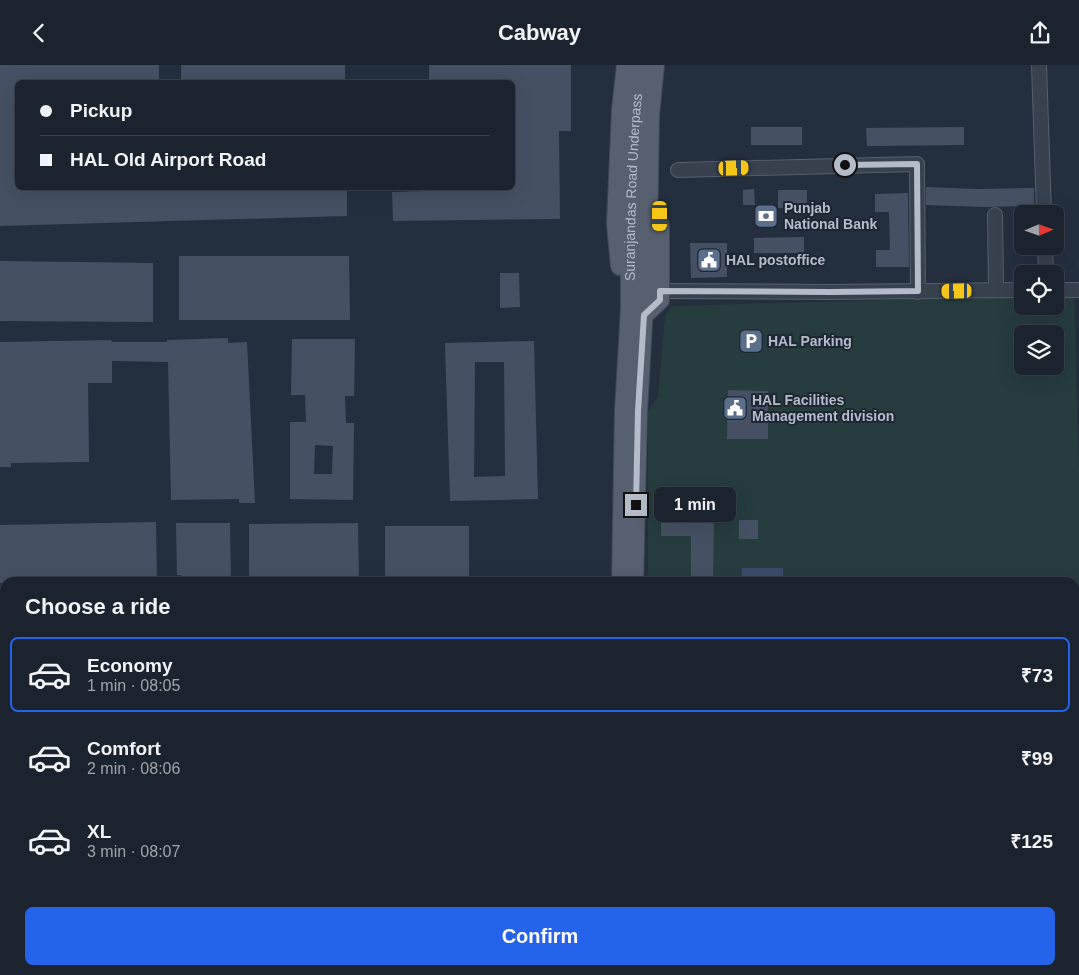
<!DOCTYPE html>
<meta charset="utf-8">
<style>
:root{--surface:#1b232e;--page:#282f3a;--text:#f1f3f6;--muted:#a0a4aa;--line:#39404a;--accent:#2563eb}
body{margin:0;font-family:Arial,sans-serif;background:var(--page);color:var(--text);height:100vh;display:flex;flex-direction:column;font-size:19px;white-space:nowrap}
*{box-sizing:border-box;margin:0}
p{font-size:16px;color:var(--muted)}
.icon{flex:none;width:28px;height:28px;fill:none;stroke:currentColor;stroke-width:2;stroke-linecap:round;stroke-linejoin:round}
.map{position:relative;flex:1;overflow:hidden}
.drawer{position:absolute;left:0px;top:512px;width:1080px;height:398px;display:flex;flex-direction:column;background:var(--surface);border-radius:15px 15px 0 0;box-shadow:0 5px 20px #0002,0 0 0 1px var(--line)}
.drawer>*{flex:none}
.hud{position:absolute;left:15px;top:15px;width:500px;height:110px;border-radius:8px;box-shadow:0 5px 20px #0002,0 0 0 1px var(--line);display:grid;align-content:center;height:110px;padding:0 25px;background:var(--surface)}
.needle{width:32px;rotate:88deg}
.buttons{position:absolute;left:1014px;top:140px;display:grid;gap:10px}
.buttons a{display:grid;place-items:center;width:50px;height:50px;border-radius:8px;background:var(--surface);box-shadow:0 5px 20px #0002,0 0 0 1px var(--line);font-size:25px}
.end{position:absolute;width:22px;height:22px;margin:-11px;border:6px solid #b4bcc9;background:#111;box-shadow:0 0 0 2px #111}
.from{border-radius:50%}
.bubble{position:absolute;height:35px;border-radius:8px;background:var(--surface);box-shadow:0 5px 20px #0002,0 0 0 1px var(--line);font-size:16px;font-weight:700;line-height:35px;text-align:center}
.car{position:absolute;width:15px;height:30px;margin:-15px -8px;border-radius:6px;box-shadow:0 0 4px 1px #0007;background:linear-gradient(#f5c518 24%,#345 0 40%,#f5c518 0 76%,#345 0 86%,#f5c518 0)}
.hud b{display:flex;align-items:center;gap:18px;height:48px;font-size:19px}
.hud b+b{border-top:1px solid var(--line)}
.hud i{width:12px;height:12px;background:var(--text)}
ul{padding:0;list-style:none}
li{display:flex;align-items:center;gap:15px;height:75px;margin:0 10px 8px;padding:0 15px;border:2px solid transparent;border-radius:8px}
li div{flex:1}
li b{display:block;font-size:19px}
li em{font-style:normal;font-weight:700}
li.on{border-color:var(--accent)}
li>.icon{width:45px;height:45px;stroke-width:1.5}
h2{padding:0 25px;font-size:22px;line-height:60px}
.action{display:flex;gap:10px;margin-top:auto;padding:10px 25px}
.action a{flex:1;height:58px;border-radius:8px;background:var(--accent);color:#fff;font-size:20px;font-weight:700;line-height:58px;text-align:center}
header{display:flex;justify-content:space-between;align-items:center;height:65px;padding:0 25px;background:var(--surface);font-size:22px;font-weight:700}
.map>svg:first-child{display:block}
.airport{fill:#323c4b}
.green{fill:#263c3f;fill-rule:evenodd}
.water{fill:#394c67}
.building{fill:#455162;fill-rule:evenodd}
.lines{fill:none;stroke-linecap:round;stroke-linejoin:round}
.minor-casing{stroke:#565f6c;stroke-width:16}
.major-casing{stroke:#414a57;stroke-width:20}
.minor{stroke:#38414e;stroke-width:14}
.major{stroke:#56606e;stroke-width:18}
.route{stroke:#b4bcc9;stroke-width:6}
.labels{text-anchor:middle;stroke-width:4;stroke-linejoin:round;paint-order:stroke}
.street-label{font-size:14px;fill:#b4bcc9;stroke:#1d2633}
.poi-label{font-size:14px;font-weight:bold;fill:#b4bcc9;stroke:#1d2633;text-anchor:start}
</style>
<header><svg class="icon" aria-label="back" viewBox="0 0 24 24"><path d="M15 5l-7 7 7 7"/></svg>Cabway<svg class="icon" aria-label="share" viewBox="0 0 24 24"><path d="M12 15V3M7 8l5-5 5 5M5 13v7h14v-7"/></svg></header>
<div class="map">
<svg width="1079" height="910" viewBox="0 0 1079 910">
<rect width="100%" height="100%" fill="#242f3e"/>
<!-- airport -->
<polygon class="airport" points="0,805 5,805 5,905 167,905 167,910 0,910"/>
<!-- green -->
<path class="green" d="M 1055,230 L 1074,230 L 1079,406 L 1079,910 L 632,910 L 632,905 L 1075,905 L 1075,518 L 648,517 L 648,346 L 658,332 L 665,252 L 672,241 L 1022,231 L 1022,241 L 1055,241 ZM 1022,269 L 1055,269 L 1055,301 L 1022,301 Z"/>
<!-- water -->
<rect class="water" x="742" y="503" width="41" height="14"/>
<!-- building -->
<g class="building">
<polygon points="0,0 159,0 159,18 18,18 18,122 347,122 347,151 0,161"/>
<rect x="181" y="0" width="164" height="18"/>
<polygon points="429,0 571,0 571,66 559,66 560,154 393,156 392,127 425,126 425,122 512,122 512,18 429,18"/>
<rect x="751" y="62" width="51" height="18"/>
<polygon points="964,62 964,80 867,81 866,63"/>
<polygon points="926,122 977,124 1034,123 1034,141 984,142 926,140"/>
<polygon points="754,124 755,140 743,140 743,125"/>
<rect x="778" y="125" width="29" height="18"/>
<polygon points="908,128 909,202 876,202 876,185 890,185 889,147 875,147 875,129"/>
<polygon points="804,172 804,188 754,188 754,173"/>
<polygon points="690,178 727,178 727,212 691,213"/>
<polygon points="179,191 349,191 350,255 179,255"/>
<polygon points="0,196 153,198 153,257 0,256"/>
<polygon points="500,208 519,208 520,242 500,243"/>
<polygon points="228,273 228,278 247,277 255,438 239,438 239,434 171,435 168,297 112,296 112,318 88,318 89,397 11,398 11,402 0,402 0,277 111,275 112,277 167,277 167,275"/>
<path d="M 292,274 L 355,274 L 354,331 L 345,331 L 346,358 L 354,358 L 353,435 L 290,434 L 290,357 L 306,357 L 305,330 L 291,330 ZM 315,380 L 333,381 L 332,409 L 314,409 Z"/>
<path d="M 534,276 L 538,434 L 450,436 L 445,278 ZM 475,297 L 504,297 L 505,411 L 474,412 Z"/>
<polygon points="728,325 768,326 768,374 727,374"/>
<polygon points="661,449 714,450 713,518 691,518 691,471 661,471"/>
<rect x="739" y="455" width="19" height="19"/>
<polygon points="156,457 157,518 0,518 0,460"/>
<polygon points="176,458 230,458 231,518 181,518 181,510 177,510"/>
<polygon points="358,458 359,518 249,518 249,459"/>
<rect x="385" y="461" width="84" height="55"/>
</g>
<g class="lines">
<!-- minor casing -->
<g class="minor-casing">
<g id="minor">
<polyline points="1039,0 1044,149"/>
<polyline points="678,105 917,99 918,227"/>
<polyline points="995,150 996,225"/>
<polyline points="1045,181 1046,209"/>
<polyline points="1055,225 1079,225"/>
<polyline points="661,226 830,227 1022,225"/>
</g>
</g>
<!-- major casing -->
<g class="major-casing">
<g id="major">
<polyline points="620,201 616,159 621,45 626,0"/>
<polyline points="644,250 660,235 660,160"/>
<path id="s1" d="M 621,518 L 624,346 L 630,244 L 630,167 L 632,104 L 635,50 L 640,0"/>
<polyline points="634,518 638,346 648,170 650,50 655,0"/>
<polyline points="603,910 604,905"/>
<polyline points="616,910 617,905"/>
</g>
</g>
<!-- minor -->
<use href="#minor" class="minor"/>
<!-- major -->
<use href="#major" class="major"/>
</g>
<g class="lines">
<!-- route -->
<polyline class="route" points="636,440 638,346 644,250 660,235 660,226 830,227 918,226 917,99 845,100"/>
</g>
<!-- icons -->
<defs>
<g id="bank-square" transform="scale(1.25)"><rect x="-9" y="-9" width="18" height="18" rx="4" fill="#5c6f8a" stroke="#1d2633"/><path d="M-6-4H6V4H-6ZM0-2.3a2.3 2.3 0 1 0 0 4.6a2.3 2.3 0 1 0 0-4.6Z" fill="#fff"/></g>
<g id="civic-square" transform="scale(1.25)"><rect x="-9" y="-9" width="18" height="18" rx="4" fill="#5c6f8a" stroke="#1d2633"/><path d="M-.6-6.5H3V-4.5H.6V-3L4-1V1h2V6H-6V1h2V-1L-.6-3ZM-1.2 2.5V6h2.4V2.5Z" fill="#fff"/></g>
<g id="parking-square" transform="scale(1.25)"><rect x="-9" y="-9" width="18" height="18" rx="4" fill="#5c6f8a" stroke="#1d2633"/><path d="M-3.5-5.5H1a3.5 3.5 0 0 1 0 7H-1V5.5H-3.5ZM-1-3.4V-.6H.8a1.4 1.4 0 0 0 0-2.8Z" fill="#fff"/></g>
</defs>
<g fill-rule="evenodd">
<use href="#bank-square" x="766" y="151"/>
<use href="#civic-square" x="709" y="195"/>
<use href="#parking-square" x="751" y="276"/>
<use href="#civic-square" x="735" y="343"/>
</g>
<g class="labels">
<!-- street labels -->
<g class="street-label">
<text dy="5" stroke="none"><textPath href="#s1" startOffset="396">Suranjandas Road Underpass</textPath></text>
</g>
<!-- poi labels -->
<g class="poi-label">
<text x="784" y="148">Punjab<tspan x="784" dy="16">National Bank</tspan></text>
<text x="726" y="200">HAL postoffice</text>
<text x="768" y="281">HAL Parking</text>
<text x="752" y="340">HAL Facilities<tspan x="752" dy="16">Management division</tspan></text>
</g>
</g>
</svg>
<div class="buttons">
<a><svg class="needle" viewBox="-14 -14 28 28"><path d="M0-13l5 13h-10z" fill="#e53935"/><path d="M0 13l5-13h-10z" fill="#a0a4aa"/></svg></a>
<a><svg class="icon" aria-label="locate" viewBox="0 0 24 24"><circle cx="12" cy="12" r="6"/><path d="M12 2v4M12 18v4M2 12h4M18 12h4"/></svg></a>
<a><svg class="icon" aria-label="layers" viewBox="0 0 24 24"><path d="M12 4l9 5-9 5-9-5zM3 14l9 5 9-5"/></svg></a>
</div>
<i class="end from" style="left:845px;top:100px"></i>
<i class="end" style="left:636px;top:440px"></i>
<div class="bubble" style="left:654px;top:422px;width:82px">1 min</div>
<i class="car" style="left:734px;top:103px;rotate:88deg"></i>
<i class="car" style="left:660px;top:151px;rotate:180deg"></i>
<i class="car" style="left:957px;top:226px;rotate:269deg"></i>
<div class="hud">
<b><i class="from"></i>Pickup</b>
<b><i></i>HAL Old Airport Road</b>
</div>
<section class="drawer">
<h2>Choose a ride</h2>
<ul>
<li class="on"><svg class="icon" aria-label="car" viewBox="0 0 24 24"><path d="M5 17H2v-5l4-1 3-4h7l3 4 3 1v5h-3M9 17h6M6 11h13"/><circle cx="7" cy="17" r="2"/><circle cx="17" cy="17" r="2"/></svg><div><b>Economy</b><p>1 min · 08:05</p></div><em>₹73</em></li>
<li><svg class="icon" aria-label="car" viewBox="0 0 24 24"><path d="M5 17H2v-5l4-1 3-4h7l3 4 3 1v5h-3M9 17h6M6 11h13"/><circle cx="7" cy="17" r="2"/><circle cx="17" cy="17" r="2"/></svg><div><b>Comfort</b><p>2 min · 08:06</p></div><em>₹99</em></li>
<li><svg class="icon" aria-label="car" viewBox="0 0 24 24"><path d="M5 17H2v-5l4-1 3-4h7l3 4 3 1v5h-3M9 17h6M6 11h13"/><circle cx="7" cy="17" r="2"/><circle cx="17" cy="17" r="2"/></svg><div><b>XL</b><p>3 min · 08:07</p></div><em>₹125</em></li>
</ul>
<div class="action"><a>Confirm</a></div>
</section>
</div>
